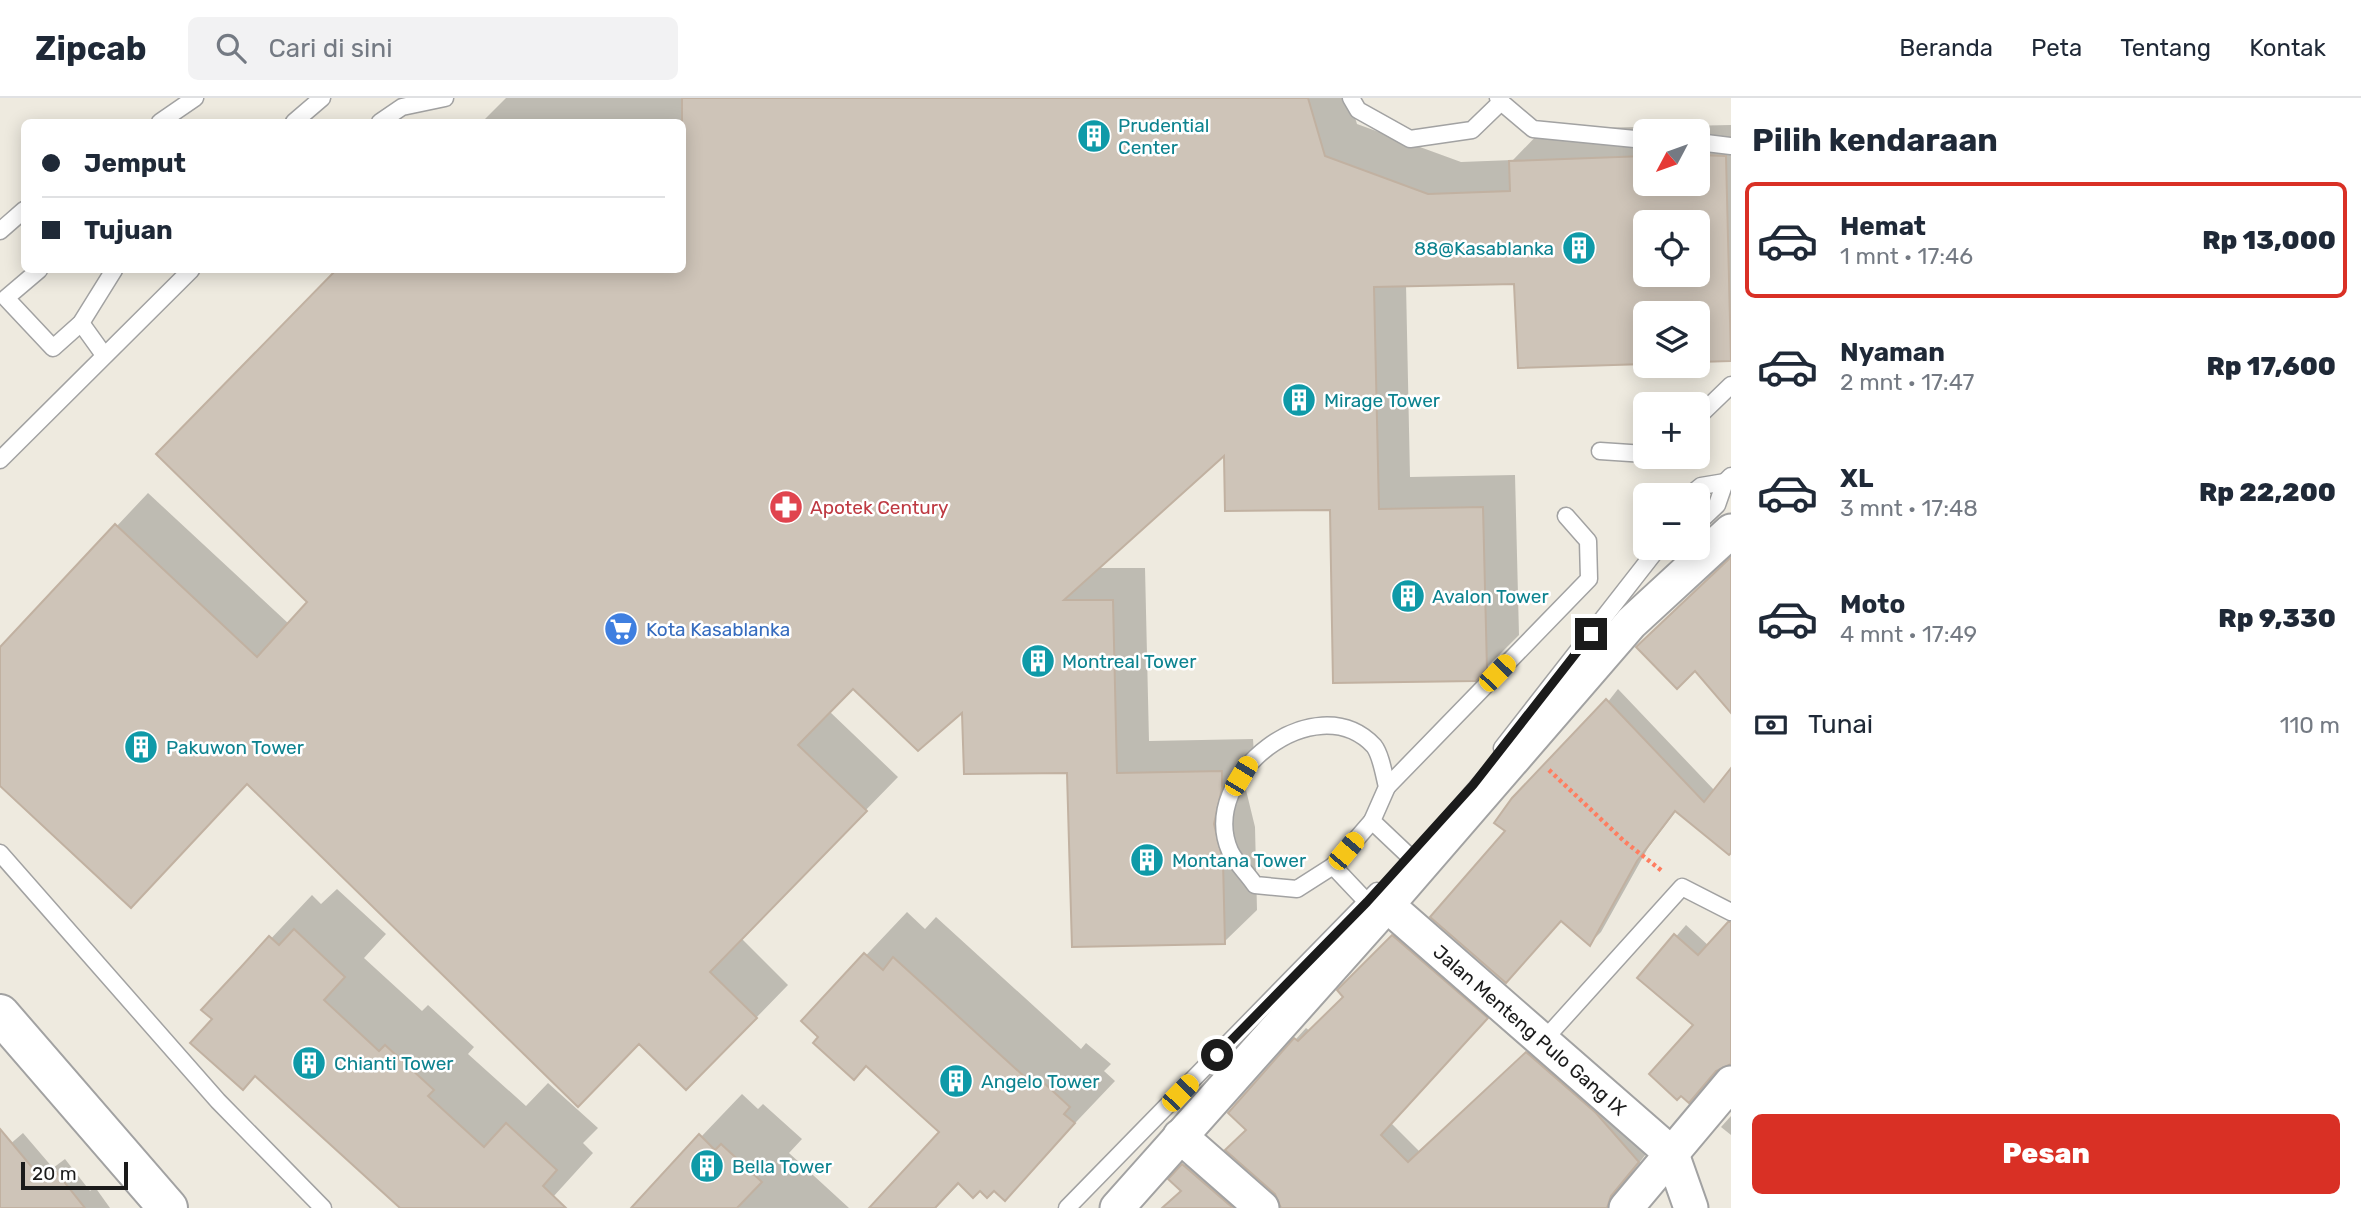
<!DOCTYPE html>
<html lang="id">
<meta charset="utf-8">
<style>
:root{--surface:#fff;--page:#f2f2f3;--text:#1f2937;--muted:#747a83;--line:#e0e1e3;--accent:#d93025}
body{margin:0;font-family:Rubik,sans-serif;background:var(--page);color:var(--text);height:100vh;display:flex;flex-direction:column;font-size:26px;white-space:nowrap}
*{box-sizing:border-box;margin:0}
p{font-size:23px;color:var(--muted)}
.icon{flex:none;width:38px;height:38px;fill:none;stroke:currentColor;stroke-width:2;stroke-linecap:round;stroke-linejoin:round}
.map{position:relative;flex:1;overflow:hidden}
.side{display:flex;flex-direction:column;background:var(--surface);width:630px}
.side>*{flex:none}
.hud{position:absolute;left:21px;top:21px;width:665px;height:154px;border-radius:10px;box-shadow:0 4px 18px #0003;display:grid;align-content:center;height:154px;padding:0 21px;background:var(--surface)}
.needle{width:46px;rotate:229deg}
.buttons{position:absolute;left:1633px;top:21px;display:grid;gap:14px}
.buttons a{display:grid;place-items:center;width:77px;height:77px;border-radius:10px;background:var(--surface);box-shadow:0 4px 18px #0003;font-size:35px}
.scale{position:absolute;left:21px;bottom:18px;width:107px;box-sizing:border-box;padding-left:7px;border:4px solid #1b1b1b;border-top:0;font-size:19px;line-height:24px;white-space:nowrap;color:#1b1b1b;-webkit-text-stroke:5px #fff;paint-order:stroke}
.end{position:absolute;width:32px;height:32px;margin:-16px;border:9px solid #1b1b1b;background:#fff;box-shadow:0 0 0 4px #fff}
.from{border-radius:50%}
.car{position:absolute;width:21px;height:42px;margin:-21px -10px;border-radius:9px;box-shadow:0 0 5px 2px #0007;background:linear-gradient(#f5c518 24%,#345 0 40%,#f5c518 0 76%,#345 0 86%,#f5c518 0)}
.hud b{display:flex;align-items:center;gap:24px;height:66px;font-size:26px}
.hud b+b{border-top:2px solid var(--line)}
.hud i{width:18px;height:18px;background:var(--text)}
ul{padding:0;list-style:none}
li{display:flex;align-items:center;gap:21px;height:116px;margin:0 14px 10px;padding:0 7px;border:4px solid transparent;border-radius:10px}
li div{flex:1}
li b{display:block;font-size:26px}
li em{font-style:normal;font-weight:800}
li.current{border-color:var(--accent)}
li>.icon{width:63px;height:63px;stroke-width:1.5}
h2{padding:0 21px;font-size:32px;line-height:84px}
.pay{display:flex;align-items:center;gap:18px;height:77px;padding:0 21px;font-size:26px}
.pay p{margin-inline-start:auto}
.primary-button{display:flex;gap:14px;margin-top:auto;padding:14px 21px}
.primary-button a{flex:1;height:80px;border-radius:10px;background:var(--accent);color:#fff;font-size:28px;font-weight:800;line-height:80px;text-align:center}
header{display:flex;align-items:center;gap:42px;box-sizing:border-box;height:98px;padding:0 35px;background:var(--surface);border-bottom:2px solid var(--line)}
header strong{font-size:33px}
nav{display:flex;gap:38px;margin-inline-start:auto;font-size:24px}
.search{width:490px;height:63px;background:var(--page);display:flex;align-items:center;gap:18px;box-sizing:border-box;padding:0 24px;border-radius:10px;color:var(--muted);font-size:26px}
main{display:flex;flex:1;min-height:0}
.map>svg:first-child{display:block}
.shadow{fill:#0003;fill-rule:evenodd}
.building{fill:#cec4b8;stroke:#c1b1a1;stroke-width:2;fill-rule:evenodd}
.lines{fill:none;stroke-linecap:round;stroke-linejoin:round}
.service-casing{stroke:#a2a2a2;stroke-width:19}
.minor-casing{stroke:#a2a2a2;stroke-width:37}
.tertiary-casing{stroke:#a2a2a2;stroke-width:42}
.path{stroke:#ff7d60;stroke-width:4.5;stroke-dasharray:3.5 3.5;stroke-linecap:butt}
.service{stroke:#fff;stroke-width:16}
.minor{stroke:#fff;stroke-width:33}
.tertiary{stroke:#fff;stroke-width:38}
.route{stroke:#1b1b1b;stroke-width:9}
.labels{text-anchor:middle;stroke-width:5;stroke-linejoin:round;paint-order:stroke}
.culture-label{font-size:19px;fill:#0d838f;stroke:#fff;text-anchor:start}
.health-label{font-size:19px;fill:#be3a42;stroke:#fff;text-anchor:start}
.shop-label{font-size:19px;fill:#366cbe;stroke:#fff;text-anchor:start}
.street-label{font-size:19px;fill:#1b1b1b;stroke:#fff}
</style>
<header>
<strong>Zipcab</strong>
<div class="search"><svg class="icon" aria-label="search" viewBox="0 0 24 24"><circle cx="10" cy="10" r="6"/><path d="M15 15l6 6"/></svg>Cari di sini</div>
<nav><a>Beranda</a><a>Peta</a><a>Tentang</a><a>Kontak</a></nav>
</header>
<main>
<div class="map">
<svg width="1731" height="1110" viewBox="0 0 1731 1110">
<rect width="100%" height="100%" fill="#eeeadf"/>
<!-- shadow -->
<g class="shadow">
<path d="M 506,0 L 1349,0 L 1357,26 L 1461,64 L 1513,62 L 1543,31 L 1731,27 L 1731,261 L 1698,262 L 1698,215 L 1645,215 L 1645,264 L 1516,184 L 1406,186 L 1410,379 L 1515,377 L 1519,537 L 1475,581 L 1332,410 L 1226,354 L 1097,470 L 1145,470 L 1149,643 L 1253,641 L 1254,656 L 1246,692 L 1255,729 L 1257,812 L 1224,844 L 1068,673 L 964,611 L 853,588 L 829,613 L 898,679 L 741,840 L 788,887 L 719,958 L 248,684 L 0,685 L 0,552 L 148,395 L 289,526 L 309,504 L 158,356 L 339,172 L 682,172 L 682,24 L 482,24 ZM 1645,33 L 1698,33 L 1698,86 L 1645,86 ZM 1645,124 L 1698,124 L 1698,177 L 1645,177 Z"/>
<polygon points="1618,591 1715,693 1731,674 1731,752 1677,712 1648,750 1601,834 1590,845 1507,733"/>
<polygon points="337,791 386,836 364,860 422,913 428,907 474,949 468,956 526,1008 548,985 598,1030 583,1045 593,1055 543,1110 403,1110 204,912 312,797 321,806"/>
<polygon points="907,814 925,831 936,819 1081,951 1086,945 1111,966 1104,973 1115,983 1004,1100 994,1091 980,1091 960,1085 936,1110 872,1110 941,1034 867,966 821,938 804,923"/>
<polygon points="1731,823 1731,965 1724,965 1699,993 1681,995 1695,927 1640,880 1686,827 1709,848"/>
<polygon points="1404,827 1497,908 1391,1025 1420,1054 1538,944 1649,1052 1618,1093 1622,1110 1282,1110 1248,1032 1296,941 1306,930 1310,933 1345,899 1339,892"/>
<polygon points="742,996 758,1011 763,1006 802,1041 789,1055 849,1110 644,1110 638,1105"/>
<polygon points="1731,1018 1731,1037 1721,1029"/>
<polygon points="23,1035 53,1070 65,1061 90,1093 95,1089 110,1110 0,1110 0,1039 8,1048"/>
<polygon points="1195,1056 1256,1110 1164,1110 1183,1093 1171,1081"/>
</g>
<!-- building -->
<g class="building">
<path d="M 682,0 L 1308,0 L 1325,58 L 1428,96 L 1510,93 L 1509,63 L 1645,58 L 1645,86 L 1698,86 L 1698,57 L 1726,58 L 1731,263 L 1698,264 L 1698,215 L 1645,215 L 1645,266 L 1518,270 L 1514,186 L 1374,189 L 1379,411 L 1483,409 L 1487,571 L 1476,583 L 1333,585 L 1330,412 L 1225,413 L 1224,358 L 1064,502 L 1113,502 L 1117,675 L 1222,673 L 1222,690 L 1214,726 L 1223,763 L 1225,846 L 1072,849 L 1067,675 L 964,676 L 962,615 L 918,653 L 853,591 L 798,647 L 867,713 L 710,874 L 757,920 L 686,992 L 639,946 L 578,1009 L 247,686 L 131,810 L 0,688 L 0,549 L 115,426 L 257,559 L 307,504 L 156,356 L 336,172 L 682,172 ZM 1645,124 L 1698,124 L 1698,177 L 1645,177 Z"/>
<polygon points="1731,459 1731,615 1695,573 1677,591 1636,549"/>
<polygon points="1606,601 1704,704 1731,670 1731,755 1729,757 1675,713 1637,763 1590,848 1561,823 1506,885 1430,819 1505,733 1494,725 1512,700"/>
<polygon points="1728,824 1731,824 1731,966 1716,973 1689,1005 1681,998 1677,1002 1649,976 1693,927 1637,880 1674,836 1698,857"/>
<polygon points="294,831 345,879 324,902 379,953 385,947 434,992 428,998 484,1049 506,1025 557,1072 543,1088 566,1110 400,1110 255,978 243,992 190,945 212,921 201,912 241,869 269,838 279,847"/>
<polygon points="1392,837 1488,920 1381,1037 1408,1064 1526,954 1596,1015 1639,1064 1611,1098 1607,1110 1281,1110 1275,1096 1225,1052 1246,1032 1228,1015 1294,940 1298,943 1343,899 1337,892"/>
<polygon points="864,855 883,872 893,859 1038,991 1044,985 1070,1009 1064,1016 1075,1025 1005,1103 994,1093 987,1100 980,1093 973,1100 958,1085 935,1110 869,1110 939,1034 866,968 854,982 813,945 818,939 801,923"/>
<polygon points="0,1031 41,1080 53,1070 85,1110 0,1110"/>
<polygon points="699,1036 715,1052 721,1046 762,1084 737,1110 631,1110"/>
<polygon points="1182,1066 1233,1110 1162,1110 1181,1093 1168,1081"/>
</g>
<g class="lines">
<!-- service casing -->
<g class="service-casing">
<g id="service">
<polyline points="1351,0 1358,12 1410,41 1472,32 1501,4 1498,0"/>
<polyline points="1501,4 1533,31 1645,42"/>
<polyline points="160,24 195,0"/>
<polyline points="294,24 322,0"/>
<polyline points="380,24 402,9 445,0"/>
<polyline points="1698,44 1731,48"/>
<polyline points="0,133 24,112"/>
<polyline points="39,172 6,200 53,250 81,225 114,172"/>
<polyline points="81,225 104,257"/>
<polyline points="1698,319 1731,287"/>
<polyline points="1600,353 1645,356"/>
<polyline points="0,362 191,172"/>
<polyline points="1690,397 1701,388 1725,384"/>
<polyline points="1698,425 1717,407 1725,384 1731,378"/>
<polyline points="1502,650 1658,450"/>
<polyline points="1387,689 1589,481 1588,443 1566,418"/>
<polyline points="0,755 218,1003 323,1110"/>
<polyline points="1333,768 1372,723"/>
<path d="M 1367,804 L 1333,768 L 1297,791 L 1255,787 C 1248,776 1235,764 1230,753 C 1197,678 1316,586 1374,648 C 1381,657 1384,677 1387,689 L 1372,723 L 1409,758"/>
<polyline points="1543,943 1682,789 1731,814"/>
<polyline points="1067,1110 1377,793"/>
</g>
</g>
<!-- minor casing -->
<g class="minor-casing">
<g id="minor">
<polyline points="1387,807 1672,1056 1691,1110"/>
<polyline points="1180,1038 1262,1110"/>
<polyline points="1117,1110 1387,807 1631,525 1731,433"/>
<polyline points="1626,1110 1731,985"/>
</g>
</g>
<!-- tertiary casing -->
<g class="tertiary-casing">
<polyline id="tertiary" points="0,916 168,1110"/>
</g>
<!-- path -->
<polyline class="path" points="1549,672 1624,743 1662,773"/>
<!-- service -->
<use href="#service" class="service"/>
<!-- minor -->
<use href="#minor" class="minor"/>
<!-- tertiary -->
<use href="#tertiary" class="tertiary"/>
</g>
<g class="lines">
<!-- route -->
<polyline class="route" points="1217,957 1367,804 1473,687 1591,536"/>
</g>
<!-- icons -->
<defs>
<g id="building-disc" transform="scale(1.75)"><circle r="9.5" fill="#0f9aa8" stroke="#fff"/><path d="M-4-6H4V6H1V3H-1V6H-4ZM-2.5-4.3h1.7v1.8h-1.7ZM.8-4.3h1.7v1.8H.8ZM-2.5-1h1.7V.8h-1.7ZM.8-1h1.7V.8H.8Z" fill="#fff"/></g>
<g id="pharmacy-disc" transform="scale(1.75)"><circle r="9.5" fill="#e0444e" stroke="#fff"/><path d="M-2-6h4v4h4v4h-4v4h-4v-4h-4v-4h4Z" fill="#fff"/></g>
<g id="supermarket-disc" transform="scale(1.75)"><circle r="9.5" fill="#3f7fe0" stroke="#fff"/><path d="M-6-5.5h2.5l.6 2H6L4.5 2H-2.5L-4.4-4H-6ZM-1.5 3.2a1.3 1.3 0 1 0 .1 0ZM3 3.2a1.3 1.3 0 1 0 .1 0Z" fill="#fff"/></g>
</defs>
<g fill-rule="evenodd">
<use href="#building-disc" x="1094" y="38"/>
<use href="#building-disc" x="1579" y="150"/>
<use href="#building-disc" x="1299" y="302"/>
<use href="#pharmacy-disc" x="786" y="409"/>
<use href="#building-disc" x="1408" y="498"/>
<use href="#supermarket-disc" x="621" y="531"/>
<use href="#building-disc" x="1038" y="563"/>
<use href="#building-disc" x="141" y="649"/>
<use href="#building-disc" x="1147" y="762"/>
<use href="#building-disc" x="309" y="965"/>
<use href="#building-disc" x="956" y="983"/>
<use href="#building-disc" x="707" y="1068"/>
</g>
<g class="labels">
<!-- culture labels -->
<g class="culture-label">
<text x="1118" y="34">Prudential<tspan x="1118" dy="22">Center</tspan></text>
<text x="1554" y="157" text-anchor="end">88@Kasablanka</text>
<text x="1324" y="309">Mirage Tower</text>
<text x="1432" y="505">Avalon Tower</text>
<text x="1062" y="570">Montreal Tower</text>
<text x="166" y="656">Pakuwon Tower</text>
<text x="1172" y="769">Montana Tower</text>
<text x="334" y="972">Chianti Tower</text>
<text x="981" y="990">Angelo Tower</text>
<text x="732" y="1075">Bella Tower</text>
</g>
<!-- health labels -->
<g class="health-label">
<text x="810" y="416">Apotek Century</text>
</g>
<!-- shop labels -->
<g class="shop-label">
<text x="646" y="538">Kota Kasablanka</text>
</g>
<!-- street labels -->
<g class="street-label">
<text transform="translate(1530 932) rotate(41)" y="7">Jalan Menteng Pulo Gang IX</text>
</g>
</g>
</svg>
<div class="buttons">
<a><svg class="needle" viewBox="-14 -14 28 28"><path d="M0-13l5 13h-10z" fill="#e53935"/><path d="M0 13l5-13h-10z" fill="#747a83"/></svg></a>
<a><svg class="icon" aria-label="locate" viewBox="0 0 24 24"><circle cx="12" cy="12" r="6"/><path d="M12 2v4M12 18v4M2 12h4M18 12h4"/></svg></a>
<a><svg class="icon" aria-label="layers" viewBox="0 0 24 24"><path d="M12 4l9 5-9 5-9-5zM3 14l9 5 9-5"/></svg></a>
<a>+</a>
<a>−</a>
</div>
<div class="scale">20 m</div>
<i class="end from" style="left:1217px;top:957px"></i>
<i class="end" style="left:1591px;top:536px"></i>
<i class="car" style="left:1497px;top:575px;rotate:44deg"></i>
<i class="car" style="left:1241px;top:678px;rotate:31deg"></i>
<i class="car" style="left:1346px;top:753px;rotate:40deg"></i>
<i class="car" style="left:1180px;top:995px;rotate:44deg"></i>
<div class="hud">
<b><i class="from"></i>Jemput</b>
<b><i></i>Tujuan</b>
</div>
</div>
<section class="side">
<h2>Pilih kendaraan</h2>
<ul>
<li class="current"><svg class="icon" aria-label="car" viewBox="0 0 24 24"><path d="M5 17H2v-5l4-1 3-4h7l3 4 3 1v5h-3M9 17h6M6 11h13"/><circle cx="7" cy="17" r="2"/><circle cx="17" cy="17" r="2"/></svg><div><b>Hemat</b><p>1 mnt · 17:46</p></div><em>Rp 13,000</em></li>
<li><svg class="icon" aria-label="car" viewBox="0 0 24 24"><path d="M5 17H2v-5l4-1 3-4h7l3 4 3 1v5h-3M9 17h6M6 11h13"/><circle cx="7" cy="17" r="2"/><circle cx="17" cy="17" r="2"/></svg><div><b>Nyaman</b><p>2 mnt · 17:47</p></div><em>Rp 17,600</em></li>
<li><svg class="icon" aria-label="car" viewBox="0 0 24 24"><path d="M5 17H2v-5l4-1 3-4h7l3 4 3 1v5h-3M9 17h6M6 11h13"/><circle cx="7" cy="17" r="2"/><circle cx="17" cy="17" r="2"/></svg><div><b>XL</b><p>3 mnt · 17:48</p></div><em>Rp 22,200</em></li>
<li><svg class="icon" aria-label="car" viewBox="0 0 24 24"><path d="M5 17H2v-5l4-1 3-4h7l3 4 3 1v5h-3M9 17h6M6 11h13"/><circle cx="7" cy="17" r="2"/><circle cx="17" cy="17" r="2"/></svg><div><b>Moto</b><p>4 mnt · 17:49</p></div><em>Rp 9,330</em></li>
</ul>
<div class="pay"><svg class="icon" aria-label="cash" viewBox="0 0 24 24"><path d="M3 7h18v10H3z"/><circle cx="12" cy="12" r="2"/></svg>Tunai<p>110 m</p></div>
<div class="primary-button"><a>Pesan</a></div>
</section>
</main>
